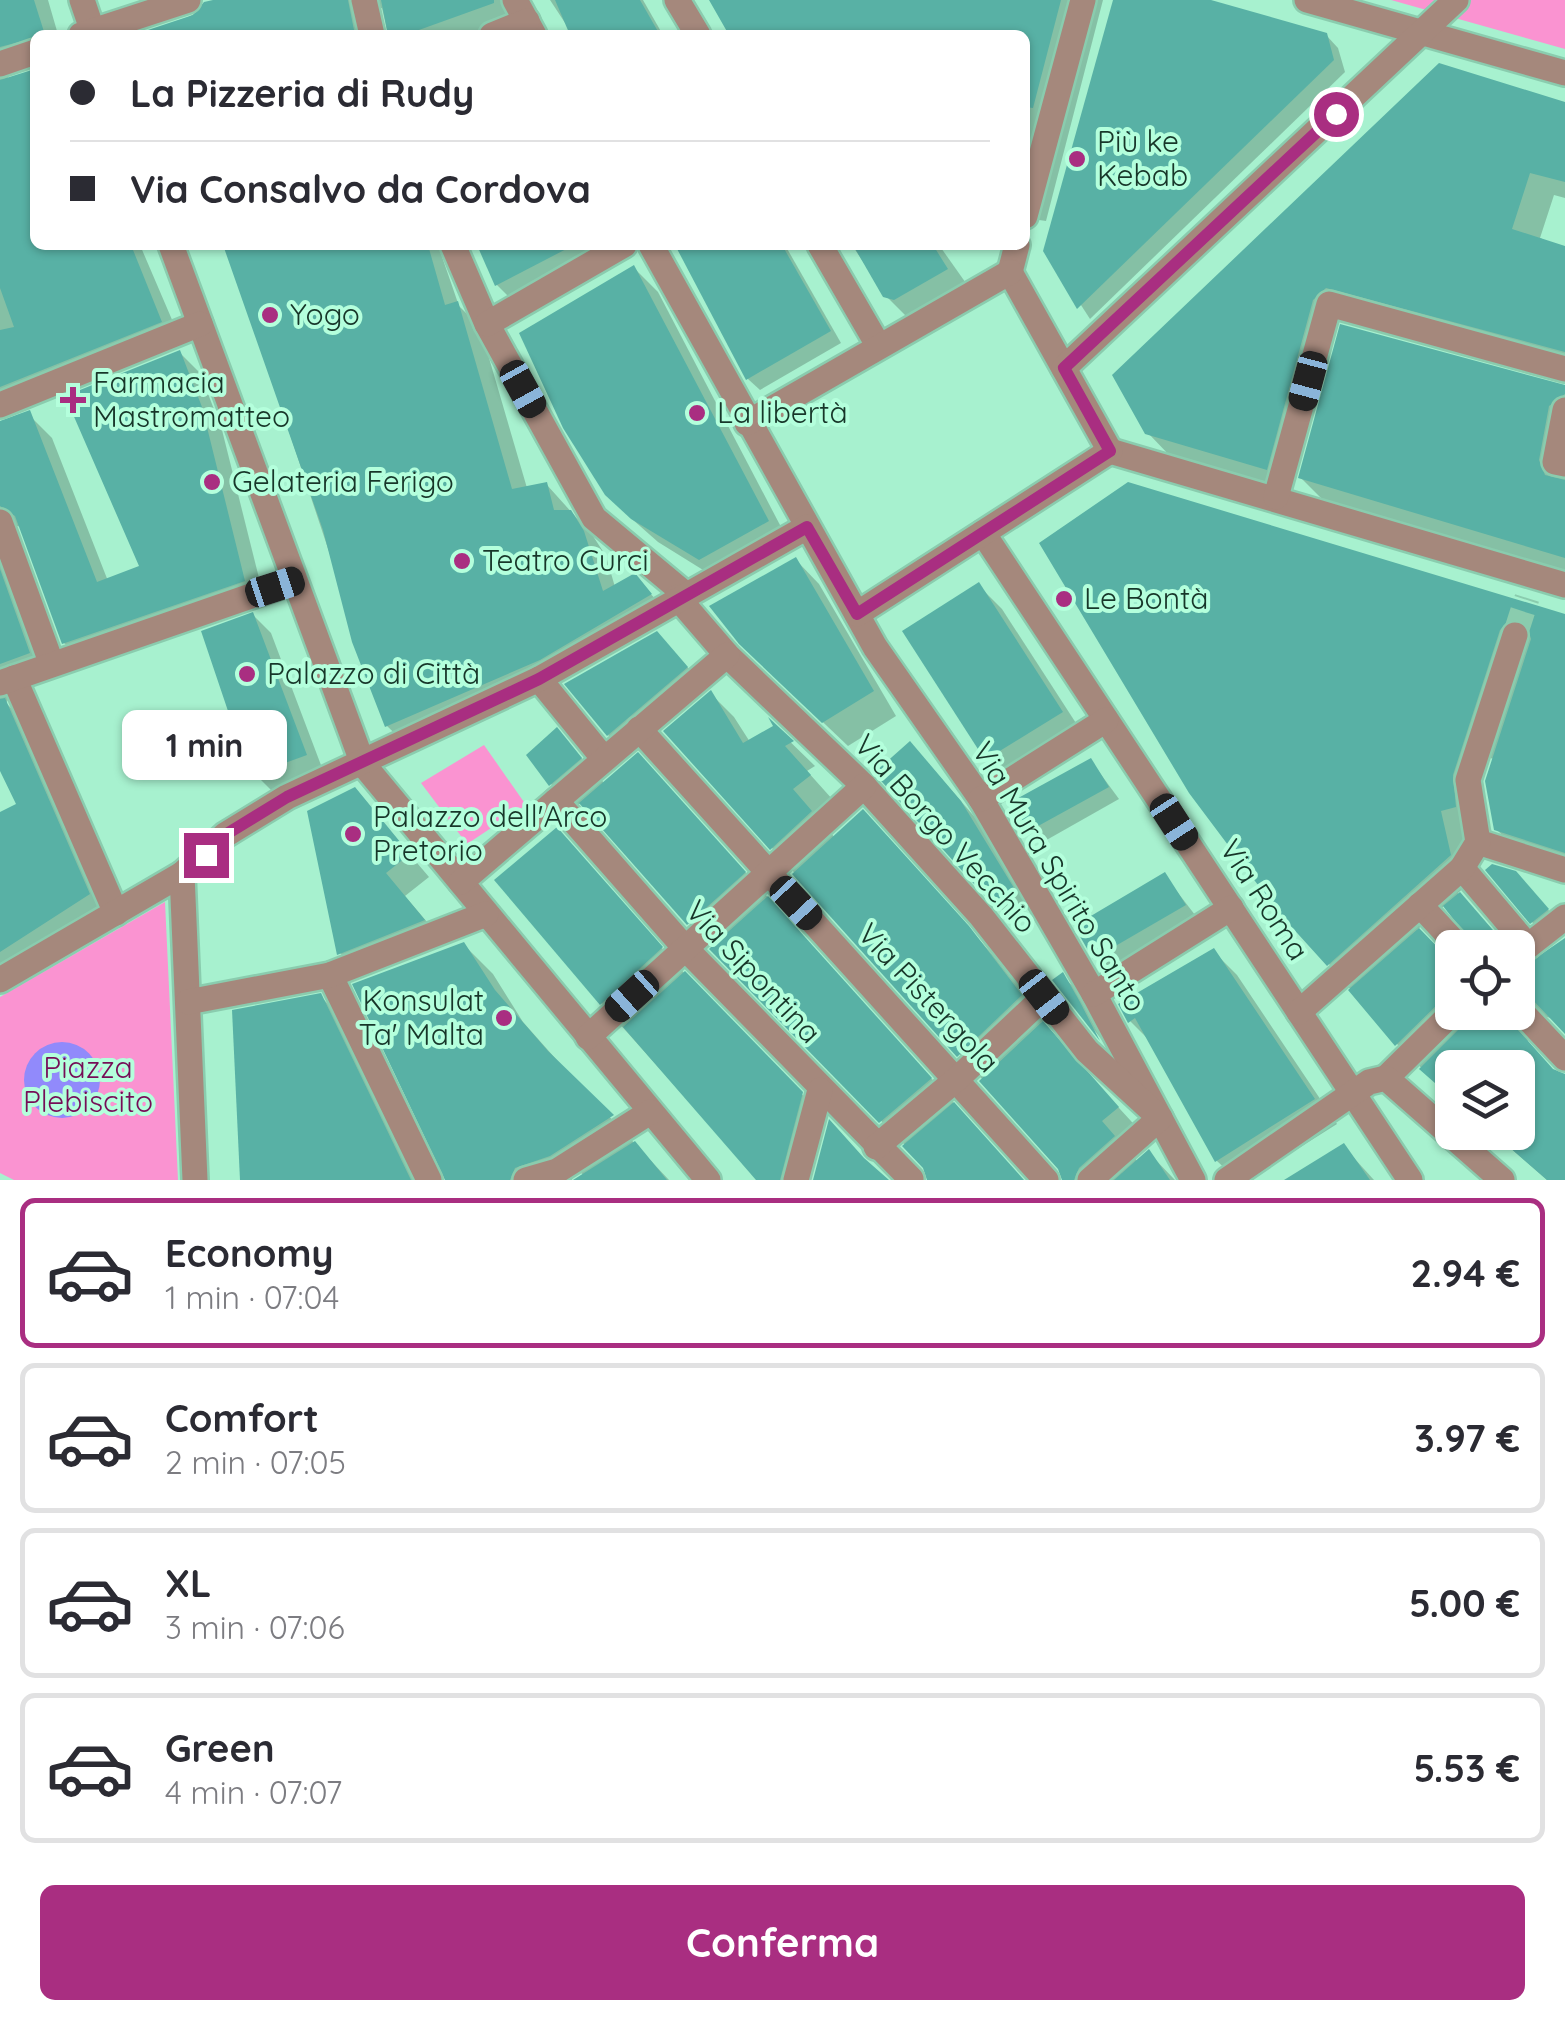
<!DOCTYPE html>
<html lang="it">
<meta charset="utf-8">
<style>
:root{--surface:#fff;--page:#f2f2f3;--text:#2b2b33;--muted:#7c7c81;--line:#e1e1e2;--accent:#a92e81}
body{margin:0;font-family:Quicksand,sans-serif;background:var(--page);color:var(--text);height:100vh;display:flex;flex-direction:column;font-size:38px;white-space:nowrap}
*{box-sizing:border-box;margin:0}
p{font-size:32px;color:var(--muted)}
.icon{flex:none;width:55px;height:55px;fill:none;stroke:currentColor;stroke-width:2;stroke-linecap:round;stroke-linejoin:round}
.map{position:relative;height:1180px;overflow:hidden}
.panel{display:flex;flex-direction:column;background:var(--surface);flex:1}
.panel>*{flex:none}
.guide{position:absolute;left:30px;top:30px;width:1000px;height:220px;border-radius:15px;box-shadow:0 2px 8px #0004;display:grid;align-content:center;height:220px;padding:0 40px;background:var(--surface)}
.buttons{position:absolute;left:1435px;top:930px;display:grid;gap:20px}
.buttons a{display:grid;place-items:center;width:100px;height:100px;border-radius:15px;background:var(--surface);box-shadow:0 2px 8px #0004;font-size:50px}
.end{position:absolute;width:45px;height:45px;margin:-22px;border:12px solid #a92e81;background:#fff;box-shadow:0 0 0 5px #fff}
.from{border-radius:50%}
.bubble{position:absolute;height:70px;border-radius:15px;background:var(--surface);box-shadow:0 2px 8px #0004;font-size:32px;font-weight:800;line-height:70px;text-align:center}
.car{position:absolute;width:30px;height:60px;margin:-30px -15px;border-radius:12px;box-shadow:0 0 8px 2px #0007;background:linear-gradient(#222 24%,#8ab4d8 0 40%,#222 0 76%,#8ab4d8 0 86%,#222 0)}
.guide b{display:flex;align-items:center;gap:35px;height:95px;font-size:38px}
.guide b+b{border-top:2px solid var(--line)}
.guide i{width:25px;height:25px;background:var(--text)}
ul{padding:18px 0 0;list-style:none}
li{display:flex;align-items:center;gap:30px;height:150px;margin:0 20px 15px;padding:0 20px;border:5px solid var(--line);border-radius:15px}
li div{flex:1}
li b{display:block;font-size:38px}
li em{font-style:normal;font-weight:800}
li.on{border-color:var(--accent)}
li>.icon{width:90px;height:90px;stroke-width:1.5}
.action{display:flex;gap:20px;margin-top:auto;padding:20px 40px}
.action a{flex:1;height:115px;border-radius:15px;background:var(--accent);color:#fff;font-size:40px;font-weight:800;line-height:115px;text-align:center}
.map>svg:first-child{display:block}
.green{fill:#fa93d1}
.water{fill:#918afb}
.shadow{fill:#0003}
.building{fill:#58b1a5}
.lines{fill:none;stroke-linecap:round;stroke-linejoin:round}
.minor-tunnel{stroke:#8accae;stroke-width:25;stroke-dasharray:25 12;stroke-linecap:butt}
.minor-casing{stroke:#8accae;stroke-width:30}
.minor{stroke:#a5887c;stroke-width:25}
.route{stroke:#a92e81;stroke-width:12}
.poi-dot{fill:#a92e81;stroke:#b4ffdc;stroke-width:4}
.labels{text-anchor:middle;stroke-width:8;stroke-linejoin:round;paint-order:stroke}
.poi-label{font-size:30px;fill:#173629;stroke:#b4ffdc;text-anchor:start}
.street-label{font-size:30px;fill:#173629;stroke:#b4ffdc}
.park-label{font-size:30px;fill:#760d57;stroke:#b4ffdc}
</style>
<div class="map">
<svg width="1565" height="1180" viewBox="0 0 1565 1180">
<rect width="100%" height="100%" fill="#a7f1cf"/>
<!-- green -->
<g class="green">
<polygon points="1391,0 1565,0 1565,49"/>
<polygon points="484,745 526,805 467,844 421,783"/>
<polygon points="165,902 178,1180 14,1180 0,1173 0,997"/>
</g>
<!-- water -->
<circle class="water" cx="62" cy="1080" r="38"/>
<!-- shadow -->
<g class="shadow">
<polygon points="0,0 48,0 57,31 35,35 35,63 9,74 7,81 35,72 35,245 140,245 182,343 0,415"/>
<polygon points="220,0 503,0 517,26 491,35 388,35 382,8 376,10 372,35 155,35"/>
<polygon points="550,0 643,0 663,35 573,35"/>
<polygon points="714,0 1103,0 1046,221 1025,218 1025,35 733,35"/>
<polygon points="1116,0 1202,0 1326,35 1338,48 1345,72 1090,319 1046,251"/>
<polygon points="1565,104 1565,198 1554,195 1540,238 1565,249 1565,368 1349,311 1337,324 1290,492 1171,457 1147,432 1115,376"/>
<polygon points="227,245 438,245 459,306 480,327 527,488 547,485 593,536 606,556 615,587 634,576 673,618 562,681 410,748 387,726"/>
<polygon points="480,245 630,245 520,308 497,285"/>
<polygon points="677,245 785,245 841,343 760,390 748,379"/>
<polygon points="852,245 939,245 980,303 920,330 885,295"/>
<polygon points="634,268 658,292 791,546 724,583 658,542 632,519"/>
<polygon points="180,353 200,373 222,430 265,602 85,664 64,643 22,527 17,526 4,542 50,674 17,686 6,703 25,722 109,915 0,983 0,815 20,805 0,765 0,429 31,417 52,438 108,581 143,567"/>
<polygon points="1565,387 1565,574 1325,502 1301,478"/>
<polygon points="1043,544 1565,617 1565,867 1521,853 1496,829 1494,759 1490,758 1475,800 1478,830 1463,835 1473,879 1458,893 1509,948 1477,948 1445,905 1417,930 1452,965 1452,1012 1518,1012 1518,958 1528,970 1565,941 1565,1031 1554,1019 1540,1015 1525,1027 1529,1046 1555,1073 1565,1076 1565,1180 1547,1180 1492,1132 1518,1132 1518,1068 1452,1068 1452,1098 1397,1044 1329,964"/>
<polygon points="796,560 819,584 896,716 848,746 766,668"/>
<polygon points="978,585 1002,609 1085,737 1011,782 987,759"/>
<polygon points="253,615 271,633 324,773 273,792 254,773 249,759 230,765 212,747 231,713"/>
<polygon points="674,652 704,686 626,753 608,735"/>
<polygon points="711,694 734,717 750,742 776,728 815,766 807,771 833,800 815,814 835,838 887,836 992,954 1045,1020 1041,1023 1142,1133 1125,1147 1138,1162 1149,1153 1175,1180 1063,1180 1060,1168 983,1080 772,848"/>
<polygon points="557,731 605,784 662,780 1023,1180 927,1180 929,1173 906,1146 712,949 582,802 574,808 551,784"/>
<polygon points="1091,761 1119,799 1043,842 1031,830"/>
<polygon points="927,762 979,822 1030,907 1013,922 878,774"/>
<polygon points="355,790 429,877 405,896 444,942 361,975 340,953"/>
<polygon points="557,830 693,983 826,1119 810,1180 759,1180 601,1003"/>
<polygon points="1165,876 1202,924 1113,976 1095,957"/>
<polygon points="1528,887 1559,922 1544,934 1532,922"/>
<polygon points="464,945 493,974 523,1022 571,1076 669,1180 581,1180 584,1176 566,1157 572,1180 446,1180"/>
<polygon points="1213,951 1237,975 1337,1124 1248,1180 1237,1180 1217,1161 1151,1042 1130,1021"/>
<polygon points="1062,976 1074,987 1102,1040 1055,980"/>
<polygon points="320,996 349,1025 424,1180 241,1180 234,1012"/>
<polygon points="1344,1147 1374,1180 1289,1180"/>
</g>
<!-- building -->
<g class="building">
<polygon points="0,0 34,0 45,35 0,47"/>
<polygon points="213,0 348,0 355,35 133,35 193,15 204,2"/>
<polygon points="381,0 494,0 494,3 405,35 388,35"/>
<polygon points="555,0 640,0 660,35 570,35"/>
<polygon points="709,0 1061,0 1033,108 1025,107 1025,35 729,35"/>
<polygon points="1113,0 1211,0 1327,33 1334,60 1077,309 1043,251"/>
<polygon points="1439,63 1565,102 1565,182 1530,173 1512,229 1565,246 1565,352 1326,288 1313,300 1267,470 1145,434 1112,375"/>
<polygon points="35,69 35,245 131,245 162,322 0,387 0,330 14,327 0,288 0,80"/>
<polygon points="223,245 428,245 445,305 458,301 512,489 547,482 554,510 571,510 584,531 603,591 635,573 652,594 540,660 385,727 352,642 323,530"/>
<polygon points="477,245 574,245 495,286"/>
<polygon points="675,245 782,245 831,331 746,380"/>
<polygon points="853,245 933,245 948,269 894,300 883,297"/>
<polygon points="634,265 769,521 699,560 631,519 605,495 563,428 519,333"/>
<polygon points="1340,324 1565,385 1565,394 1549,406 1539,460 1545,475 1565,480 1565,558 1298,478"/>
<polygon points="180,350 202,407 245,581 62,644 15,516 0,506 0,421 30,410 97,582 139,566 65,396"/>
<polygon points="1128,482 1565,614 1565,853 1494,830 1485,781 1531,639 1526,623 1511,619 1500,630 1453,775 1456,807 1441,811 1451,855 1327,966 1279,913 1189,793 1039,543"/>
<polygon points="796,557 874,691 822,723 739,644 709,606"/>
<polygon points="0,569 30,653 0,664"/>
<polygon points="979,582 1063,712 985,760 902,631"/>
<polygon points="253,612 307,755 252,775 239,739 210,749 198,720 228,711 201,631"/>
<polygon points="657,631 688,667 607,736 564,684"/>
<polygon points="711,690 743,743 773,726 768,717 794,741 785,746 811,775 793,789 812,811 770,850 663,731"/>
<polygon points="5,698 90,894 0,952 0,812 16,804 0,771 0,699"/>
<polygon points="557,727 582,758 549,786 526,755"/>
<polygon points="910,741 961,801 1014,888 993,905 874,773"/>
<polygon points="638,752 746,872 687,925 579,803"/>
<polygon points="1091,758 1109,787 1029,831 1011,802"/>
<polygon points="355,787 410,854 386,873 425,920 337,955 307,811"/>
<polygon points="863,809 969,926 1022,995 957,1057 792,874"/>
<polygon points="557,827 663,947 600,1005 494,880"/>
<polygon points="1492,864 1516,871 1549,909 1530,924 1485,870"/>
<polygon points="1165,872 1186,905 1093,959 1074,926"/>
<polygon points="1460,892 1505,944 1503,948 1476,948 1443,906"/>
<polygon points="768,896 932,1078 879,1123 709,949"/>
<polygon points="1419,928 1452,962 1452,996 1442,1000 1395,1046 1348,990"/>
<polygon points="1565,938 1565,1034 1530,997 1518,992 1518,970"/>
<polygon points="464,942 495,990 548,1051 614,1115 550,1156 515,1168 510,1180 445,1180 352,984"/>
<polygon points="1214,948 1315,1099 1215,1162 1135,1018 1128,1023 1118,1004"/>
<polygon points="685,971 803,1092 780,1180 756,1180 623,1027"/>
<polygon points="1063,972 1080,1002 1100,1041 1052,980"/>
<polygon points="321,993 411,1180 240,1180 232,1010"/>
<polygon points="1469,1012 1502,1012 1553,1069 1565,1074 1565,1180 1547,1180 1492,1132 1518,1132 1518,1068 1452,1068 1452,1098 1419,1069 1464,1024"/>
<polygon points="1043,1021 1119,1107 1102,1121 1115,1136 1079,1168 1074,1180 1062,1180 1058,1169 979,1081"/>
<polygon points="954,1102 1024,1180 927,1180 923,1168 902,1146"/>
<polygon points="829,1119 864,1158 889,1180 813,1180"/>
<polygon points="635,1141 667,1180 573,1180"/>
<polygon points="1344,1143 1370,1180 1284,1180"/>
<polygon points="1149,1149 1170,1180 1114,1180"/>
</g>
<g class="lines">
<!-- minor-tunnel -->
<polyline class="minor-tunnel" points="1515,635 1527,598"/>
<!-- minor casing -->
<g class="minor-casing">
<g id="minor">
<polyline points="82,0 94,35"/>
<polyline points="364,0 372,35"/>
<polyline points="515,0 534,35"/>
<polyline points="677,0 698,35"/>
<polyline points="1307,0 1565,73"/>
<polyline points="81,35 188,0"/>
<polyline points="492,35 527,21"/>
<polyline points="0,64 35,52"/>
<polyline points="1025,216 1083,0"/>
<polyline points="171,245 363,764 708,1180"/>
<polyline points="453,245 487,324 594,518 684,593"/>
<polyline points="651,245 875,647 981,799 1094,994 1193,1180"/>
<polyline points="820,245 878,345"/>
<polyline points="1010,272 1110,451"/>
<polyline points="1010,272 1017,245"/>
<polyline points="487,324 624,245"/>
<polyline points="1064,368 1456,0"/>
<polyline points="0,405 200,324"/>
<polyline points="1565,410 1555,462 1565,464"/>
<polyline points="747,423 1010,272"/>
<polyline points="1110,451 1565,585"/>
<polyline points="1276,497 1329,304 1565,369"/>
<polyline points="0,522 51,662"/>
<polyline points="983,533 1410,1180"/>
<polyline points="677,597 727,655 864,786 981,916 1087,1051 1160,1118 1090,1180"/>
<polyline points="857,614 1110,451"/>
<polyline points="14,678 116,913"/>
<polyline points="539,679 604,759"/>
<polyline points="0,683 294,581"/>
<polyline points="639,729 1046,1180"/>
<polyline points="981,799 1106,720"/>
<polyline points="556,801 685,948 911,1179"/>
<polyline points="1478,842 1565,870"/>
<polyline points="1462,868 1528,946"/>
<polyline points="182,874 225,835 287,797 539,679 807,527"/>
<polyline points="461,882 727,655"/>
<polyline points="1420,905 1460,948"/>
<polyline points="1518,954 1565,917"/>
<polyline points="330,975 429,1180"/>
<polyline points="0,980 182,874 195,1180"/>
<polyline points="1094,994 1231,908"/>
<polyline points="188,1002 330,975 486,914"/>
<polyline points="1518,1008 1565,1058"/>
<polyline points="1299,1012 1462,868 1478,842 1468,780 1515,635"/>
<polyline points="588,1037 864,786"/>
<polyline points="1386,1078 1453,1012"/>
<polyline points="876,1147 958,1078 1044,997"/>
<polyline points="526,1180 557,1171 650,1112"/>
<polyline points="796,1180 820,1090"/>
<polyline points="1227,1180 1369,1082 1386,1078 1502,1180"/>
</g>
</g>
<!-- minor -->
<use href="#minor" class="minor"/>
</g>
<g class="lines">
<!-- route -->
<polyline class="route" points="206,855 225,835 287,797 539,679 807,527 857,614 1110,451 1064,368 1336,114"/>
</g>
<!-- markers -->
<g class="poi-dot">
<circle cx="1077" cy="159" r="10"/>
<circle cx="270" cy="315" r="10"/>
<path d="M68 385h10v10h10v10h-10v10h-10v-10h-10v-10h10z"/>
<circle cx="697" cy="413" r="10"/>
<circle cx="212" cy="482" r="10"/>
<circle cx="462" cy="561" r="10"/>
<circle cx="1064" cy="599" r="10"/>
<circle cx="247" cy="674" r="10"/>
<circle cx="353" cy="834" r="10"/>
<circle cx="504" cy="1018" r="10"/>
</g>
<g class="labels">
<!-- poi labels -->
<g class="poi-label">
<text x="1097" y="152">Più ke<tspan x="1097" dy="34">Kebab</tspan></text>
<text x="290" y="325">Yogo</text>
<text x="93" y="393">Farmacia<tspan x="93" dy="34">Mastromatteo</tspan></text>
<text x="717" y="423">La libertà</text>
<text x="232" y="492">Gelateria Ferigo</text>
<text x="482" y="571">Teatro Curci</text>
<text x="1084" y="609">Le Bontà</text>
<text x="267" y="684">Palazzo di Città</text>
<text x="373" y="827">Palazzo dell'Arco<tspan x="373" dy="34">Pretorio</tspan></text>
<text x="484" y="1011" text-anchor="end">Konsulat<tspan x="484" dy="34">Ta' Malta</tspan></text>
</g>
<!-- street labels -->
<g class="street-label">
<text transform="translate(945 834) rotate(48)" y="10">Via Borgo Vecchio</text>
<text transform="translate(1059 877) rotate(59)" y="10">Via Mura Spirito Santo</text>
<text transform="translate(1264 900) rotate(57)" y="10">Via Roma</text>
<text transform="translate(753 972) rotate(47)" y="10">Via Sipontina</text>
<text transform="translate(928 998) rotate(47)" y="10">Via Pistergola</text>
</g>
<!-- park labels -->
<g class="park-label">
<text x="88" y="1078">Piazza<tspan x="88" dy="34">Plebiscito</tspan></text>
</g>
</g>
</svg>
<div class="buttons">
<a><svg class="icon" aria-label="locate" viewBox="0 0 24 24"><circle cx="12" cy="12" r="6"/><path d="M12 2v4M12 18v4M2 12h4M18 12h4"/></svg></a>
<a><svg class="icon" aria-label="layers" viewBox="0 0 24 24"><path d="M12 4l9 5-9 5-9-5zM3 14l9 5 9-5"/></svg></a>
</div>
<i class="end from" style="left:1336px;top:114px"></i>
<i class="end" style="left:206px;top:855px"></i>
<div class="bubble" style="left:122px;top:710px;width:165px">1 min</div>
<i class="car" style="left:1308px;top:381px;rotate:195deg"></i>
<i class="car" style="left:523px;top:389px;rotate:151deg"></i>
<i class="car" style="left:275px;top:587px;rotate:72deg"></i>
<i class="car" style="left:1174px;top:822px;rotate:147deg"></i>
<i class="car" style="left:796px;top:903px;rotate:137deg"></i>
<i class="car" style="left:632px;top:996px;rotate:228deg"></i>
<i class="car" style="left:1044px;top:997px;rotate:142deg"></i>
<div class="guide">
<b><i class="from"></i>La Pizzeria di Rudy</b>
<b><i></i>Via Consalvo da Cordova</b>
</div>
</div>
<section class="panel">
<ul>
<li class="on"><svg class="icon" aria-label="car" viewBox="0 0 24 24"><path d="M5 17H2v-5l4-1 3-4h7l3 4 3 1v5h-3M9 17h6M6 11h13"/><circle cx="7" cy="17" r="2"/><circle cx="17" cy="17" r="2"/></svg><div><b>Economy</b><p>1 min · 07:04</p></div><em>2.94 €</em></li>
<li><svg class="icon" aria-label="car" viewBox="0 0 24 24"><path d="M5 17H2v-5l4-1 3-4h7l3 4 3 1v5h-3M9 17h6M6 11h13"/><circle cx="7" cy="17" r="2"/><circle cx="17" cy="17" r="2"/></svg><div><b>Comfort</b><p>2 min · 07:05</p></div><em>3.97 €</em></li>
<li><svg class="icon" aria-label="car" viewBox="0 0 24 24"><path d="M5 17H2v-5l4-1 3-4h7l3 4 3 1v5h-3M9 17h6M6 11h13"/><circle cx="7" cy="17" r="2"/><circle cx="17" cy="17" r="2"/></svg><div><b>XL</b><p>3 min · 07:06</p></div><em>5.00 €</em></li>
<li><svg class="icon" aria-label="car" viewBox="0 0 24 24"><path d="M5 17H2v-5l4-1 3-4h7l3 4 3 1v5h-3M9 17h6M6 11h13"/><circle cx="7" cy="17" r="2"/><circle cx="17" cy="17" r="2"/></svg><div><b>Green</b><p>4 min · 07:07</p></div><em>5.53 €</em></li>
</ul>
<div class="action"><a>Conferma</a></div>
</section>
